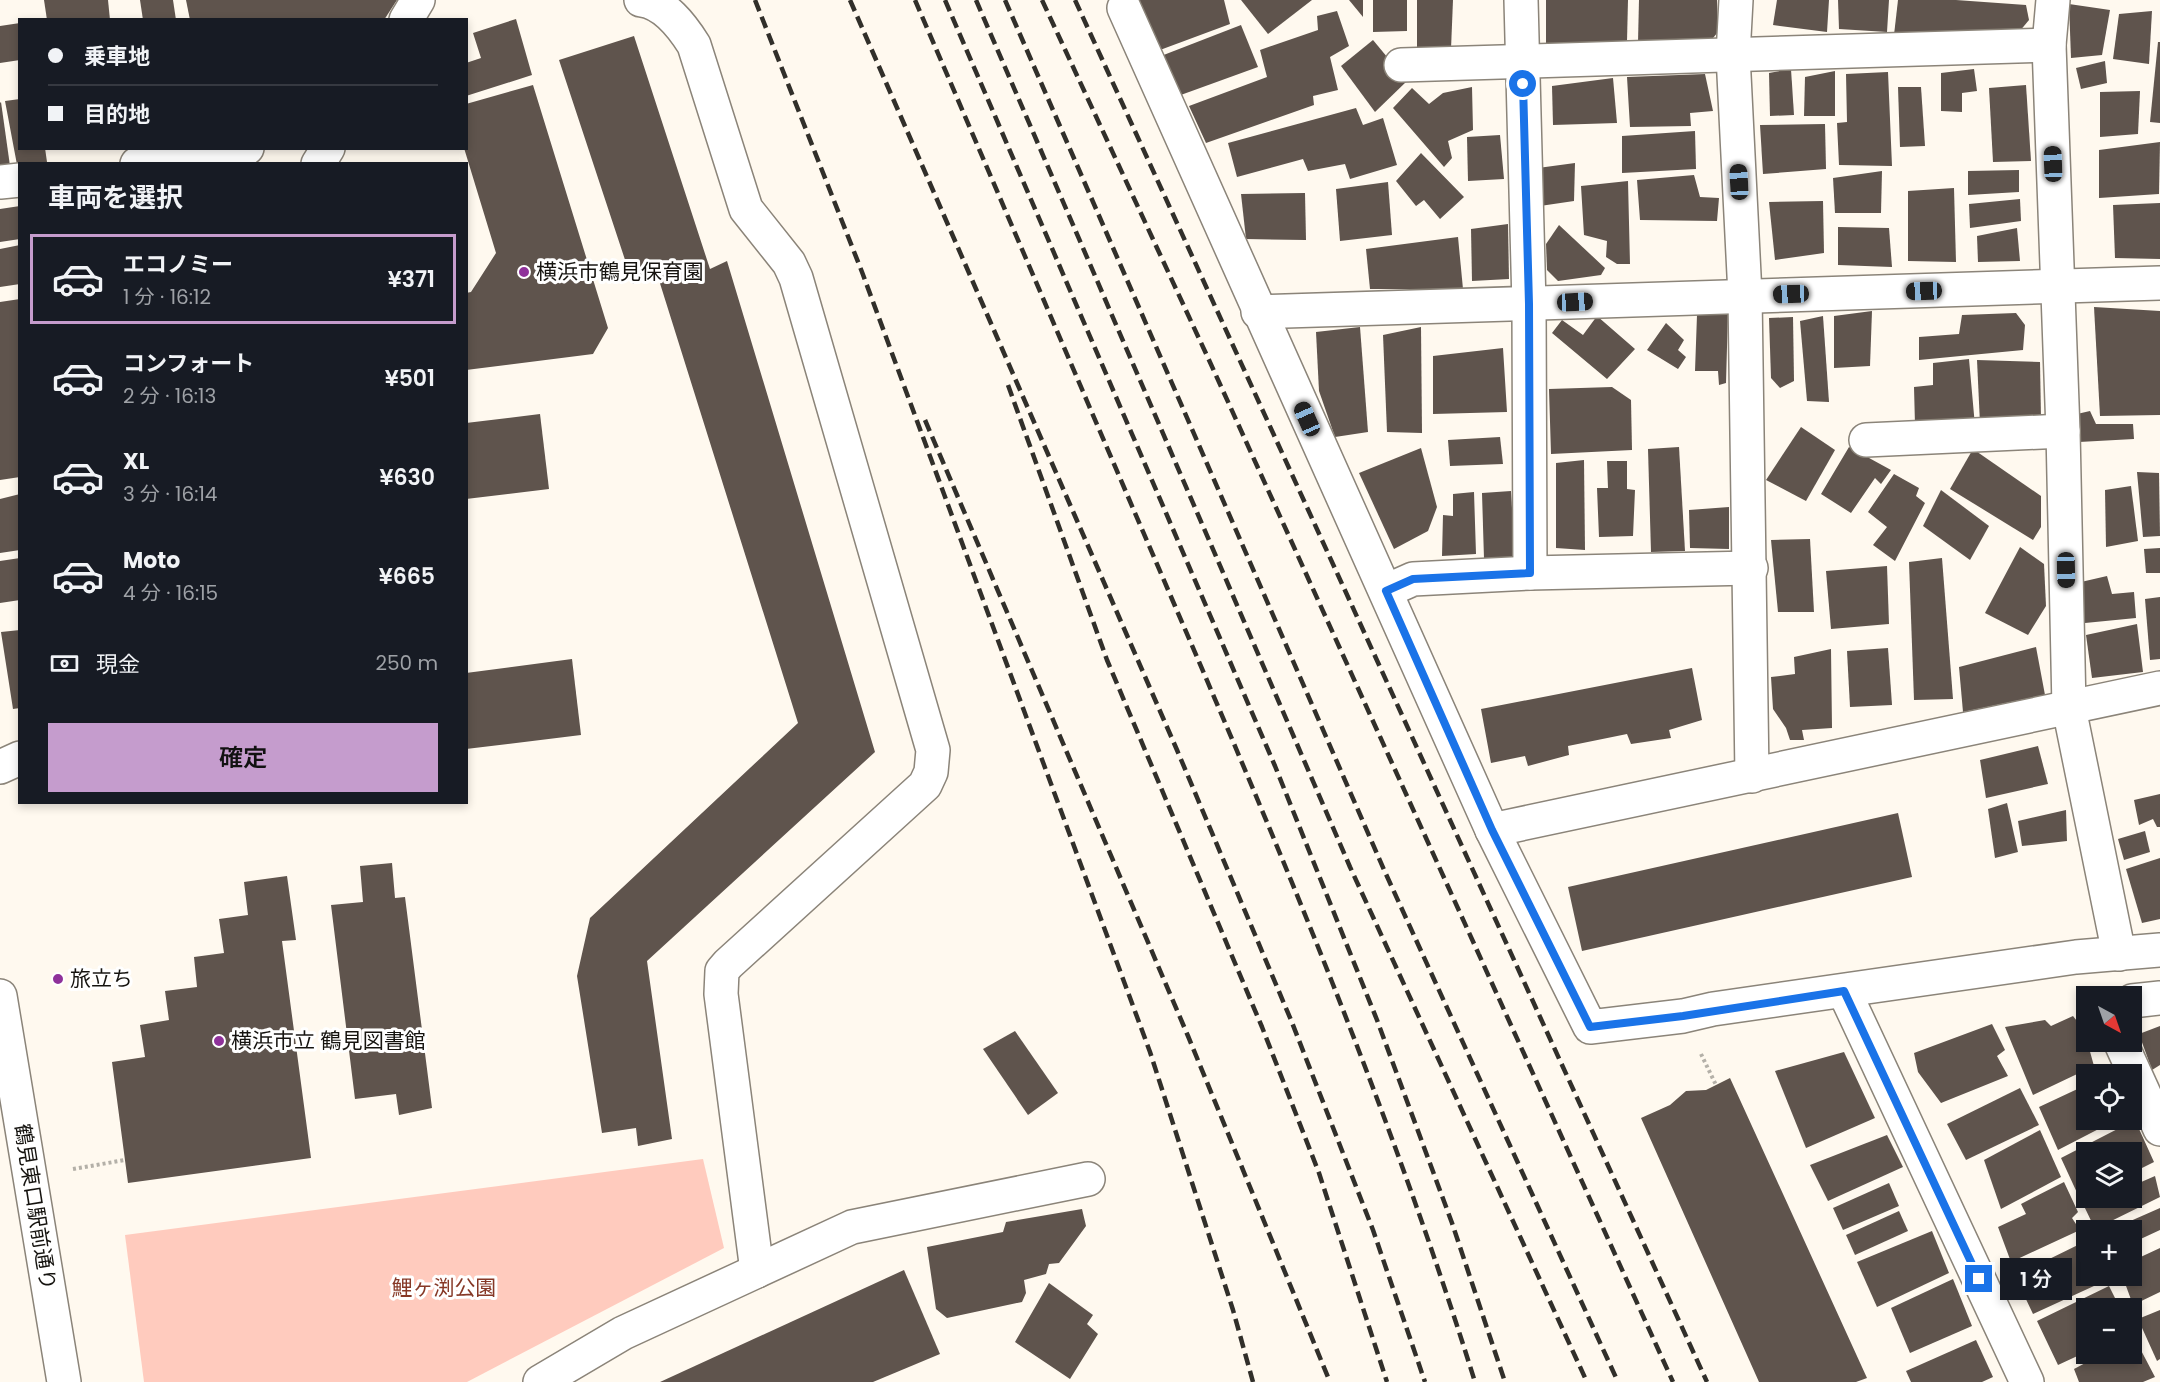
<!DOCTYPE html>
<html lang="ja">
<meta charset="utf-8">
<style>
:root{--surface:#171b24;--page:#20242c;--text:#f1f3f6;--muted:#9ea1a6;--line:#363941;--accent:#c59ccd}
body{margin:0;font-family:Poppins,"Noto Sans JP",sans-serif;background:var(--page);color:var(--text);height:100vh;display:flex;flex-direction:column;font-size:22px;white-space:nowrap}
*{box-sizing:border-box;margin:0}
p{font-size:20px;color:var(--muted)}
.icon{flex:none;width:33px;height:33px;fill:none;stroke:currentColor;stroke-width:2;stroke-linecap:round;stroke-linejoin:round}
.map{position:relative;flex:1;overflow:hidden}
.sheet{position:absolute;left:18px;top:162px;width:450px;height:642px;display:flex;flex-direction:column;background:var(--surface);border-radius:0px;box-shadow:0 3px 9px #0003}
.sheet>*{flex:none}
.banner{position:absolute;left:18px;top:18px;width:450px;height:132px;border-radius:0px;box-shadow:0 3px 9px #0003;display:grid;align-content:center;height:132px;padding:0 30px;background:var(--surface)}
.needle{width:39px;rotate:140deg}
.fabs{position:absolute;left:2076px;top:986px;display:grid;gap:12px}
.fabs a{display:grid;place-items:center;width:66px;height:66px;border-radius:0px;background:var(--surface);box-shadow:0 3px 9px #0003;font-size:30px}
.end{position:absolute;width:27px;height:27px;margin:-14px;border:8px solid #1a73e8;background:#fff;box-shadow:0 0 0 3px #fff}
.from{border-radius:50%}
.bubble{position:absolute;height:42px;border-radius:0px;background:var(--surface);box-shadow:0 3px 9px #0003;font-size:20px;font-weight:600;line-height:42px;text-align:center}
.car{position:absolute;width:18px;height:36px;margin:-18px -9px;border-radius:8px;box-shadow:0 0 4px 2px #0007;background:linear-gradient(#222 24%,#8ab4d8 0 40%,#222 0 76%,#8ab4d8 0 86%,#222 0)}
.banner b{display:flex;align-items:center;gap:21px;height:57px;font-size:22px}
.banner b+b{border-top:2px solid var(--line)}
.banner i{width:15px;height:15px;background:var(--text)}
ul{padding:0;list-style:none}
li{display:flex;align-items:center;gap:18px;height:90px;margin:0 12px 9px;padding:0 18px;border:3px solid transparent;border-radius:0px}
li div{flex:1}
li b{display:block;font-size:22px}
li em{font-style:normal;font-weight:600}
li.active{border-color:var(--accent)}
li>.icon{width:54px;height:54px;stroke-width:1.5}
h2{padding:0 30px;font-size:27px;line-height:72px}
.pay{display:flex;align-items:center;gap:15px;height:66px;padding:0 30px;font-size:22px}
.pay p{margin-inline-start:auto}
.action{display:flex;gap:12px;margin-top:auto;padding:12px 30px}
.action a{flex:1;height:69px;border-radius:0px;background:var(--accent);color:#111;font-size:24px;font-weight:600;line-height:69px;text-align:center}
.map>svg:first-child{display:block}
.green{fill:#ffcbbe}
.building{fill:#5f544d}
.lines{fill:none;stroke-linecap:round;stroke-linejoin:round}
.minor-casing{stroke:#8b8479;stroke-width:36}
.path{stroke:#b4b0a8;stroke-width:4;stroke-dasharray:3 3;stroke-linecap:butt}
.minor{stroke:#fff;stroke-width:33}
.rail{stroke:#312f2a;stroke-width:4.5;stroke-dasharray:12 6;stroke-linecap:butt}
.route{stroke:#1a73e8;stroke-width:8}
.poi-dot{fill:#8f319a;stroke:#fff;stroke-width:2}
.labels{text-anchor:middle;stroke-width:6;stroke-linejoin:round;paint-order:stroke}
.poi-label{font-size:21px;fill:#15130f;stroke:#fff;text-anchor:start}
.street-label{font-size:21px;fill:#15130f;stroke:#fff}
.park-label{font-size:21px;fill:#863826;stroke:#fff}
</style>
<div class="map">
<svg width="2160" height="1382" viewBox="0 0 2160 1382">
<rect width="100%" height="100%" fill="#fff9ef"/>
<!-- green -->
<polygon class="green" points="703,1159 724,1248 467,1382 144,1382 125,1235"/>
<!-- building -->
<g class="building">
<polygon points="44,0 108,0 110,20 47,20"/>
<polygon points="140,0 173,0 176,20 143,20"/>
<polygon points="186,0 397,0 384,20 190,20"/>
<polygon points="1139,0 1224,0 1230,24 1160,50"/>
<polygon points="1241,0 1312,0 1268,34"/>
<polygon points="1349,0 1363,0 1363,17"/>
<polygon points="1373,0 1407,0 1407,31 1373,32"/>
<polygon points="1417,0 1453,0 1451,49 1417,47"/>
<polygon points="1546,0 1628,0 1627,41 1546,44"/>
<polygon points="1639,0 1717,0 1718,32 1708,44 1638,42"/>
<polygon points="1777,0 1829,0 1827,32 1773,25"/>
<polygon points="1838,0 1889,0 1887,32 1839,29"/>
<polygon points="1898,0 1956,0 2026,5 2029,20 2019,32 1894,35"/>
<polygon points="2069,4 2110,10 2102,55 2071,58"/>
<polygon points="1337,11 1349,46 1330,57 1338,90 1313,96 1314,105 1206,143 1189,106 1267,77 1260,50 1318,30 1317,16"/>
<polygon points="2152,11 2149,64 2113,59 2119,14"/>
<polygon points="516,19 532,75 466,96 466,63 481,58 473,33"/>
<polygon points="20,23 20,60 0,63 0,26"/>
<polygon points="1241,25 1258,67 1178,96 1161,56"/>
<polygon points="634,36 710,269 727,261 875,752 647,961 672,1139 638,1146 636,1128 602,1133 577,976 590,918 798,723 658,277 633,284 559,60"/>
<polygon points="1373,40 1407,81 1375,112 1341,66"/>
<polygon points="2158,42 2160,42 2160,123 2150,122"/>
<polygon points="2105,61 2107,83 2081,89 2076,68"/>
<polygon points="1791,69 1794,115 1770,116 1769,73"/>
<polygon points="1974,69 1977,91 1962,93 1962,112 1941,111 1941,73"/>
<polygon points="1835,71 1835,116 1804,116 1805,77"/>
<polygon points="1888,72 1892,166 1839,165 1837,123 1847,122 1846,74"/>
<polygon points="1705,74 1713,111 1690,113 1691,126 1630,127 1627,77"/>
<polygon points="1613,78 1617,123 1553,125 1552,86"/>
<polygon points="533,85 608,328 593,354 466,370 466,293 471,292 496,253 464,148 466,148 466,104"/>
<polygon points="2026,85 2031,161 1993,162 1989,88"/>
<polygon points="1472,87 1473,130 1448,141 1452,158 1444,167 1393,108 1412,88 1429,104 1443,93"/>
<polygon points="1898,87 1921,87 1925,146 1900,147"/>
<polygon points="2140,91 2138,134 2100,137 2100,92"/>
<polygon points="20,99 20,148 45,148 47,162 20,164 18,170 5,101"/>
<polygon points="1,102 10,166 0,167 0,103"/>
<polygon points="1356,108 1363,125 1383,118 1397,165 1350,179 1345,164 1308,171 1303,159 1237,177 1228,143"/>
<polygon points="1825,124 1826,169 1763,174 1760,125"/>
<polygon points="1695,131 1696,169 1622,173 1622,136"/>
<polygon points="1500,135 1504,179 1468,181 1467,137"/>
<polygon points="2160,142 2159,194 2099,198 2099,150"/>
<polygon points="1421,153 1464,197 1440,219 1424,200 1416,206 1396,181"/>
<polygon points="1575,163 1574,201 1540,206 1538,168"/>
<polygon points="2019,170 2019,192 1968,195 1968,171"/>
<polygon points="1882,171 1881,213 1835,213 1833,178"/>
<polygon points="1694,175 1700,197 1719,198 1717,221 1640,220 1637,180"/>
<polygon points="1628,181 1630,264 1617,264 1606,257 1607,241 1584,235 1581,186"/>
<polygon points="1388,182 1392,235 1340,241 1336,189"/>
<polygon points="1954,188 1956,262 1908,261 1908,191"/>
<polygon points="1305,193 1306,240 1246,239 1241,194"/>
<polygon points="2020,199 2021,221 1970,228 1969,204"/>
<polygon points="1823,201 1824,253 1775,260 1769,202"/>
<polygon points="2160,203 2160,259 2115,258 2113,205"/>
<polygon points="20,206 20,239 0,242 0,209"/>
<polygon points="1508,224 1509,279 1472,281 1471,229"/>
<polygon points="1559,225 1605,268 1601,275 1558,281 1547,270 1546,244"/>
<polygon points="1838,227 1889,228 1892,267 1838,265"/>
<polygon points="2017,228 2020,261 1978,262 1977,236"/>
<polygon points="1458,237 1463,289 1370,289 1366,249"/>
<polygon points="20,245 20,284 0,287 0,249"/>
<polygon points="20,299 20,477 0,480 0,302"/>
<polygon points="2094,307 2160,311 2160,415 2100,416"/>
<polygon points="1728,311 1726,383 1719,385 1718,371 1695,371 1697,315"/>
<polygon points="1872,311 1870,366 1834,368 1834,316"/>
<polygon points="2016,313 2025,325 2023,350 1919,360 1919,337 1959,334 1962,315"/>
<polygon points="1597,316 1635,349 1607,379 1552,333 1562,320 1583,335"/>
<polygon points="1823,316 1829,402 1807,401 1800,321"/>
<polygon points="1793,317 1794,381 1780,388 1771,378 1769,318"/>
<polygon points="1666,323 1684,340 1678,350 1686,357 1678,369 1647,350"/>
<polygon points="1360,327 1368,432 1335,437 1319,391 1316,332"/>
<polygon points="1421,327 1422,433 1387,432 1383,335"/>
<polygon points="1503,348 1507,412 1433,414 1433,356"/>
<polygon points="1969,359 1975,426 1915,425 1914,387 1933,385 1933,363"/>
<polygon points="1977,360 2040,362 2041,419 1980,424"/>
<polygon points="1612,387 1631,400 1632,450 1551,454 1549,389"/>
<polygon points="2090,411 2096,424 2133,424 2134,439 2079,442 2077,414"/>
<polygon points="540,414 549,489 466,499 466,423"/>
<polygon points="1801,427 1835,450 1806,501 1766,480"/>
<polygon points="1500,437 1503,464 1450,466 1448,440"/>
<polygon points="1679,447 1685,551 1651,552 1648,449"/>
<polygon points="1849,447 1891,470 1881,484 1875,478 1851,513 1821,494"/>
<polygon points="1421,448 1437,507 1428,531 1394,549 1359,473"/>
<polygon points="1973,449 2041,496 2041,527 2033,540 1950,489"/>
<polygon points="1584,460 1585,550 1556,548 1556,463"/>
<polygon points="1607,461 1627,461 1627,489 1635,490 1633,536 1599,537 1597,488 1608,488"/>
<polygon points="2137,472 2159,473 2160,536 2143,537"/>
<polygon points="1894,474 1919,488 1916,496 1925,503 1895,561 1873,545 1887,527 1868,512"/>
<polygon points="2131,486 2138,541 2106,547 2105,490"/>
<polygon points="1941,490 1989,526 1970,560 1923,526"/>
<polygon points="1511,491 1515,557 1484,559 1482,493"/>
<polygon points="1474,492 1476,554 1442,556 1443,515 1453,516 1453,494"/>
<polygon points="20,494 20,550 0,553 0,499"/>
<polygon points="1729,507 1729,549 1690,548 1689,510"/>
<polygon points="1810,539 1814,612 1778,612 1771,540"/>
<polygon points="2020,547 2044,564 2046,606 2028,635 1985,613"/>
<polygon points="2160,548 2160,573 2146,573 2144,549"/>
<polygon points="20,558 20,600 0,603 0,561"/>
<polygon points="1942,558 1953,699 1914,700 1909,562"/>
<polygon points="1887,566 1889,624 1831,629 1826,571"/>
<polygon points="2107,576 2112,594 2134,592 2136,618 2085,623 2081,582"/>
<polygon points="2160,597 2160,659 2150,660 2145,599"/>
<polygon points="2137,624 2143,672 2092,678 2086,635"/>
<polygon points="20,630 20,708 13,709 1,632"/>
<polygon points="2036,647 2045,695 1963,712 1959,667"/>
<polygon points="1888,648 1892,705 1850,707 1847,651"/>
<polygon points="1831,649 1832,728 1802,730 1804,740 1790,740 1786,728 1773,709 1771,677 1795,674 1794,657"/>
<polygon points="572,659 581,735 466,749 466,673"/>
<polygon points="1692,668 1702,720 1669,730 1671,738 1631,744 1627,734 1568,746 1569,755 1528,766 1525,756 1491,763 1481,709"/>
<polygon points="2038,746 2048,784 1986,798 1980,760"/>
<polygon points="2160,794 2160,827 2157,827 2153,819 2139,825 2134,800"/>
<polygon points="2007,803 2018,852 1995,858 1988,809"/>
<polygon points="2066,810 2067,841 2022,846 2018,821"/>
<polygon points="1898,813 1912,877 1582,951 1568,887"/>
<polygon points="2145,831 2150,852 2124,860 2118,839"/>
<polygon points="2160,858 2160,919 2142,923 2126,869"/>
<polygon points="392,863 395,898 405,897 432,1108 399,1115 396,1094 355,1099 331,905 363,902 360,866"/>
<polygon points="287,876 296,940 282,941 311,1158 128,1183 112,1062 145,1057 140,1025 169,1020 165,991 197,987 194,957 224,953 219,919 248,915 244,882"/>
<polygon points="2073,1016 2084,1030 2094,1066 2033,1095 2005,1027 2045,1020 2051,1026"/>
<polygon points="1992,1024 2005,1050 1997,1056 2008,1076 1941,1103 1918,1072 1914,1053"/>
<polygon points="2160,1026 2160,1065 2152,1070 2139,1034"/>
<polygon points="1015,1031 1058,1093 1028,1115 983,1049"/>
<polygon points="1844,1052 1875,1118 1806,1148 1775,1071"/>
<polygon points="1730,1078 1867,1378 1856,1382 1759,1382 1641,1118 1670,1105 1686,1091 1706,1090"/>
<polygon points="2086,1085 2086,1119 2118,1119 2058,1150 2039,1107"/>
<polygon points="2020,1088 2039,1125 1966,1160 1947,1124"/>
<polygon points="2135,1120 2154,1162 2132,1173 2132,1152 2086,1152 2086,1193 2079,1197 2061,1158"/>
<polygon points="2040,1130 2061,1177 2001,1209 1984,1160"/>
<polygon points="1887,1135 1903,1167 1828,1201 1810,1165"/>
<polygon points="2155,1176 2160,1197 2095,1229 2084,1206 2105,1197 2132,1197 2132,1186"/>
<polygon points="2064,1182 2078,1212 2072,1218 2080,1230 2011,1262 1998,1227 2026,1214 2021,1204"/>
<polygon points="1889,1183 1899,1206 1843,1230 1833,1208"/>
<polygon points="2160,1208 2160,1230 2132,1243 2132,1230 2110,1230"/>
<polygon points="1082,1209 1086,1226 1059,1263 1049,1264 1046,1274 1024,1280 1026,1293 1022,1302 947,1318 936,1309 927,1247 1003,1232 1006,1222"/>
<polygon points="1899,1211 1908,1231 1855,1255 1846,1235"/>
<polygon points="1932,1231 1949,1273 1877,1307 1857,1262"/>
<polygon points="2086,1241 2086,1275 2104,1275 2107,1280 2033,1314 2015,1276"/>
<polygon points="2160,1248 2160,1292 2133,1305 2122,1275 2132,1275 2132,1261"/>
<polygon points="904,1270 940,1354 873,1382 660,1382"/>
<polygon points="1953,1279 1972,1326 1910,1353 1891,1308"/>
<polygon points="1049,1283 1093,1315 1087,1324 1098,1334 1070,1379 1015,1342"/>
<polygon points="2109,1286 2120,1308 2086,1308 2086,1352 2058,1365 2037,1321"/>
<polygon points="2160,1310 2160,1359 2157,1361 2138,1319"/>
<polygon points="2134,1337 2155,1377 2143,1382 2079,1382 2074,1369 2104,1353 2132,1353 2132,1339"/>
<polygon points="1976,1340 1993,1377 1982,1382 1911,1382 1906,1371"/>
</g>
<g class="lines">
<!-- minor casing -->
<g class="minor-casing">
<g id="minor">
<path d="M 641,0 C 665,3 682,26 694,45 L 746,209 L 789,263 L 796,278 L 933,750 L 931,772 L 925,785 L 728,964 L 722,971 L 721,994 L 757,1271"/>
<polyline points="1521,0 1529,305 1530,573"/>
<polyline points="1736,0 1733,55 1745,295 1752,776"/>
<polyline points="2053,0 2049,45 2063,431 2069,708 2119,954"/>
<polyline points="1124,8 1492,830 1590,1027 1683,1016 1713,1009 2076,957 2160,950"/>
<polyline points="406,20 418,0"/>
<polyline points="1401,65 2049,45"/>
<polyline points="137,164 247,148"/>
<polyline points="318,164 328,148"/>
<polyline points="0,182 20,180"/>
<polyline points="1258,312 2160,283"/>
<polyline points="1866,440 2063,431"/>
<polyline points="1386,591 1413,579 1530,573 1751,568"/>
<polyline points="0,767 20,758"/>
<polyline points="1492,830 2160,688"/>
<polyline points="1844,991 2027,1382"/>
<polyline points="0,996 64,1382"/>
<polyline points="2132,1001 2160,998"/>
<polyline points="2120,1041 2160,1129"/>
<polyline points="540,1382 623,1333 852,1227 1088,1179"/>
</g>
</g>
<!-- path -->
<g class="path">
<polyline points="1701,1054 1716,1085"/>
<polyline points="73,1169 125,1160"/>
</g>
<!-- minor -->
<use href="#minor" class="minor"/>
<!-- rail -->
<g class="rail">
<polyline points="755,0 862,272 1150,1052 1233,1310 1253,1382"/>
<polyline points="850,0 1177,750 1291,1020 1373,1230 1425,1382"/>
<path d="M 915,0 C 1002,202 1088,404 1175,606 C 1285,861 1392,1116 1475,1382"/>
<polyline points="945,0 1275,766 1377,1020 1452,1223 1505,1382"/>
<polyline points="976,0 1350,867 1587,1382"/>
<polyline points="1005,0 1385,872 1618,1382"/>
<polyline points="1042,0 1209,360 1673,1382"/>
<polyline points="1075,0 1707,1382"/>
<polyline points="1008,385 1107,660 1262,1027 1319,1173 1387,1382"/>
<polyline points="925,420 1188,1036 1330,1382"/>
</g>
</g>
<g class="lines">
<!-- route -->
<polyline class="route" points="1523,84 1529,304 1530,573 1413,579 1386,591 1492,830 1590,1027 1683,1016 1844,991 1979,1279"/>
</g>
<!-- markers -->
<g class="poi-dot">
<circle cx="524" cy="272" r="6"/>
<circle cx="58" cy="979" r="6"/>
<circle cx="219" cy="1041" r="6"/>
</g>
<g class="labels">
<!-- poi labels -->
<g class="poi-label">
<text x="536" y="279">横浜市鶴見保育園</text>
<text x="70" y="986">旅立ち</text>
<text x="231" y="1048">横浜市立 鶴見図書館</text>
</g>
<!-- street labels -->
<g class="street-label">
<text transform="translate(35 1207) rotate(81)" y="7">鶴見東口駅前通り</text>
</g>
<!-- park labels -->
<g class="park-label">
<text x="444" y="1295">鯉ヶ渕公園</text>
</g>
</g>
</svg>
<div class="fabs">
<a><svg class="needle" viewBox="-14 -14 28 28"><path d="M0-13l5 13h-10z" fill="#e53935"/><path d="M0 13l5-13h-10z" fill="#9ea1a6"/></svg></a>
<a><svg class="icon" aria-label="locate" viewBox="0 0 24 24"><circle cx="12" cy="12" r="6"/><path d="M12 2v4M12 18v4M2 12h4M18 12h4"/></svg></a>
<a><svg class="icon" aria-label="layers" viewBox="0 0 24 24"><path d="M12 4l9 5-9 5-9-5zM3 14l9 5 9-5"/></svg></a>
<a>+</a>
<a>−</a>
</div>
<i class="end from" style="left:1523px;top:84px"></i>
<i class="end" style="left:1979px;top:1279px"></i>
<div class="bubble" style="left:2000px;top:1258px;width:72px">1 分</div>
<i class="car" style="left:2053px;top:164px;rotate:358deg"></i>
<i class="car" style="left:1739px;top:182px;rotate:357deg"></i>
<i class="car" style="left:1924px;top:291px;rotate:268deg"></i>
<i class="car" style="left:1791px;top:294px;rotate:268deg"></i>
<i class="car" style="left:1575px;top:302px;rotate:87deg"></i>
<i class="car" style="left:1307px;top:419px;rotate:336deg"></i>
<i class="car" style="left:2066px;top:570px;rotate:179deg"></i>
<div class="banner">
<b><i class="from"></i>乗車地</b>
<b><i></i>目的地</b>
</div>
<section class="sheet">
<h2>車両を選択</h2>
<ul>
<li class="active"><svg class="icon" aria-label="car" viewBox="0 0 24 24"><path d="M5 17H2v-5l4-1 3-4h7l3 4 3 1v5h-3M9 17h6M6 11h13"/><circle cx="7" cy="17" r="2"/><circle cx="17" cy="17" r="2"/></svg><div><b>エコノミー</b><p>1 分 · 16:12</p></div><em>¥371</em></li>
<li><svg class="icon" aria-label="car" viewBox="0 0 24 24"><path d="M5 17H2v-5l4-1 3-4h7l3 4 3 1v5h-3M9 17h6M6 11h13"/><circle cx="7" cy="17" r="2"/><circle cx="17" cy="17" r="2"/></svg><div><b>コンフォート</b><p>2 分 · 16:13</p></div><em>¥501</em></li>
<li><svg class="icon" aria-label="car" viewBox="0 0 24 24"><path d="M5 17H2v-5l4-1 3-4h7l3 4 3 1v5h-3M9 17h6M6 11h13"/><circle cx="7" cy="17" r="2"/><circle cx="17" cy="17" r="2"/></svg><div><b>XL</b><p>3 分 · 16:14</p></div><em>¥630</em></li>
<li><svg class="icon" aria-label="car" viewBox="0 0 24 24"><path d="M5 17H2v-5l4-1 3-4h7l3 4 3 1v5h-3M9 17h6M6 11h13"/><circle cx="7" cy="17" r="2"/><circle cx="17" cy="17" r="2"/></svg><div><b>Moto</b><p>4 分 · 16:15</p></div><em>¥665</em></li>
</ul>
<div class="pay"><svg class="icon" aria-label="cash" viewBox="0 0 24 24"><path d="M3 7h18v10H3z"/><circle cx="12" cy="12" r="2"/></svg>現金<p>250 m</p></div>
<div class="action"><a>確定</a></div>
</section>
</div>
